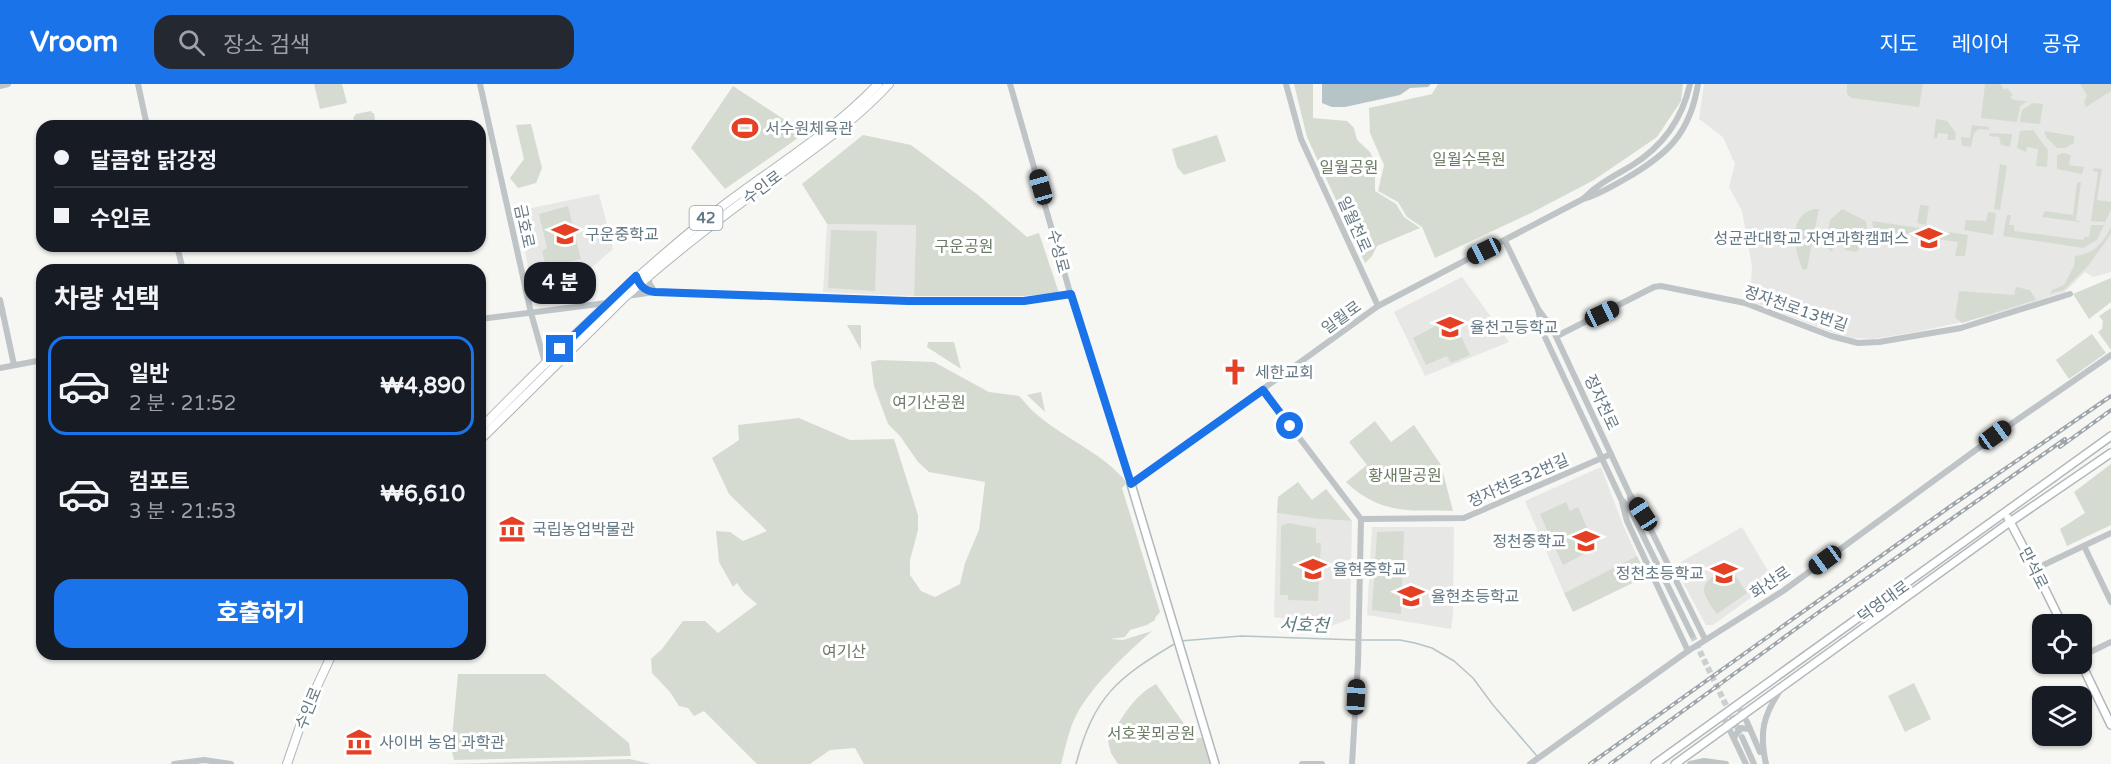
<!DOCTYPE html>
<html lang="ko">
<meta charset="utf-8">
<style>
:root{--surface:#171b24;--page:#242831;--text:#f1f3f6;--muted:#9ea1a6;--line:#363941;--accent:#1a73e8}
body{margin:0;font-family:"Varela Round","Noto Sans KR",sans-serif;background:var(--page);color:var(--text);height:100vh;display:flex;flex-direction:column;font-size:22px;white-space:nowrap}
*{box-sizing:border-box;margin:0}
p{font-size:20px;color:var(--muted)}
.icon{flex:none;width:33px;height:33px;fill:none;stroke:currentColor;stroke-width:2;stroke-linecap:round;stroke-linejoin:round}
.map{position:relative;flex:1;overflow:hidden}
.side{position:absolute;left:36px;top:180px;width:450px;height:396px;display:flex;flex-direction:column;background:var(--surface);border-radius:18px;box-shadow:0 2px 4px #0004}
.side>*{flex:none}
.guide{position:absolute;left:36px;top:36px;width:450px;height:132px;border-radius:18px;box-shadow:0 2px 4px #0004;display:grid;align-content:center;height:132px;padding:0 18px;background:var(--surface)}
.buttons{position:absolute;left:2032px;top:530px;display:grid;gap:12px}
.buttons a{display:grid;place-items:center;width:60px;height:60px;border-radius:12px;background:var(--surface);box-shadow:0 2px 4px #0004;font-size:30px}
.end{position:absolute;width:27px;height:27px;margin:-14px;border:8px solid #1a73e8;background:#fff;box-shadow:0 0 0 3px #fff}
.from{border-radius:50%}
.bubble{position:absolute;height:42px;border-radius:18px;background:var(--surface);box-shadow:0 2px 4px #0004;font-size:20px;font-weight:800;line-height:42px;text-align:center}
.car{position:absolute;width:18px;height:36px;margin:-18px -9px;border-radius:8px;box-shadow:0 0 4px 2px #0007;background:linear-gradient(#222 24%,#8ab4d8 0 40%,#222 0 76%,#8ab4d8 0 86%,#222 0)}
.guide b{display:flex;align-items:center;gap:21px;height:57px;font-size:22px}
.guide b+b{border-top:2px solid var(--line)}
.guide i{width:15px;height:15px;background:var(--text)}
ul{padding:0;list-style:none}
li{display:flex;align-items:center;gap:18px;height:99px;margin:0 12px 9px;padding:0 6px;border:3px solid transparent;border-radius:18px}
li div{flex:1}
li b{display:block;font-size:22px}
li em{font-style:normal;font-weight:800}
li.selected{border-color:var(--accent)}
li>.icon{width:54px;height:54px;stroke-width:1.5}
h2{padding:0 18px;font-size:27px;line-height:72px}
.action{display:flex;gap:12px;margin-top:auto;padding:12px 18px}
.action a{flex:1;height:69px;border-radius:18px;background:var(--accent);color:#fff;font-size:24px;font-weight:800;line-height:69px;text-align:center}
header{display:flex;align-items:center;gap:36px;box-sizing:border-box;height:84px;padding:0 30px;background:var(--accent);color:#fff}
header strong{font-size:28px}
nav{display:flex;gap:33px;margin-inline-start:auto;font-size:21px}
.search{width:420px;height:54px;background:var(--page);display:flex;align-items:center;gap:15px;box-sizing:border-box;padding:0 21px;border-radius:18px;color:var(--muted);font-size:22px}
.map>svg:first-child{display:block}
.built{fill:#e7e7e6}
.green{fill:#d6dbd2}
.water{fill:#b6c4c7}
.lines{fill:none;stroke-linecap:round;stroke-linejoin:round}
.stream{stroke:#b6c4c7;stroke-width:1.5}
.tertiary-tunnel{stroke:#cad0d2;stroke-width:6;stroke-dasharray:6 3;stroke-linecap:butt}
.secondary-casing{stroke:#b1b8bb;stroke-width:10}
.primary-casing{stroke:#b0b6b9;stroke-width:10}
.tertiary{stroke:#bfc4c7;stroke-width:6}
.secondary{stroke:#fff;stroke-width:7}
.primary{stroke:#fff;stroke-width:8}
.rail-casing{stroke:#9ea6ab;stroke-width:4}
.rail{stroke:#fff;stroke-width:1.5;stroke-dasharray:4.5;stroke-linecap:butt}
.route{stroke:#1a73e8;stroke-width:8}
.labels{text-anchor:middle;stroke-width:6;stroke-linejoin:round;paint-order:stroke}
.shield{fill:#fff;stroke:#93a1a9;stroke-width:1.5}
.shield-label{font-size:15px;font-weight:bold;fill:#657984}
.poi-label{font-size:16px;fill:#657984;stroke:#fff;text-anchor:start}
.park-label{font-size:16px;fill:#6b7b64;stroke:#fff}
.street-label{font-size:16px;fill:#657984;stroke:#fff}
.water-label{font-size:18px;font-style:italic;fill:#607b80;stroke:#fff}
</style>
<header>
<strong>Vroom</strong>
<div class="search"><svg class="icon" aria-label="search" viewBox="0 0 24 24"><circle cx="10" cy="10" r="6"/><path d="M15 15l6 6"/></svg>장소 검색</div>
<nav><a>지도</a><a>레이어</a><a>공유</a></nav>
</header>
<div class="map">
<svg width="2111" height="680" viewBox="0 0 2111 680">
<rect width="100%" height="100%" fill="#f6f6f3"/>
<!-- built -->
<g class="built">
<polygon points="1704,0 2111,0 2111,188 2093,193 2085,188 2065,208 1989,232 1917,248 1873,255 1852,254 1837,250 1753,218 1750,212 1752,182 1742,127 1729,103 1735,80 1723,53 1699,35"/>
<polygon points="599,110 613,165 592,183 531,198 517,127"/>
<polygon points="827,140 916,140 914,212 823,208"/>
<polygon points="1462,193 1509,258 1425,292 1394,228"/>
<polygon points="1601,383 1623,441 1637,472 1564,509 1525,417"/>
<polygon points="1277,429 1319,435 1352,437 1350,535 1331,542 1274,533"/>
<polygon points="1372,443 1454,443 1453,531 1451,545 1367,531"/>
<polygon points="1742,443 1774,497 1713,541 1706,541 1674,482"/>
</g>
<!-- green -->
<g class="green">
<polygon points="314,0 342,0 347,19 320,25"/>
<polygon points="1294,0 1313,0 1313,34 1347,37 1354,44 1357,56 1370,68 1375,79 1375,107 1396,120 1404,133 1420,144 1377,162 1372,172 1365,179 1307,53"/>
<polygon points="1438,0 1683,0 1681,17 1657,53 1594,96 1531,129 1435,174 1422,143 1407,133 1398,118 1378,107 1384,81 1370,49 1369,24 1432,10"/>
<polygon points="1847,0 1923,0 1919,23 1852,14 1847,10"/>
<polygon points="1985,0 2001,0 2004,6 2007,4 2013,11 2010,13 2013,16 2027,17 2020,22 2017,38 1981,34"/>
<polygon points="2080,0 2111,0 2111,7 2086,23 2084,18 2087,11"/>
<polygon points="733,2 785,36 798,54 725,105 691,64"/>
<polygon points="2033,19 2043,20 2040,40 2020,38 2022,26"/>
<polygon points="371,27 372,29 374,29 375,36 371,39 366,38 364,42 358,42 353,34 356,30"/>
<polygon points="1936,35 1947,37 1956,49 1955,56 1947,56 1948,50 1938,49 1937,54 1934,54"/>
<polygon points="531,40 542,84 536,99 518,104 510,94 524,75 516,41"/>
<polygon points="1972,41 1989,43 1989,46 1979,45 1974,49 1971,63 1962,62 1961,53 1970,54"/>
<polygon points="2033,46 2048,66 2047,83 2036,82 2038,65 2027,63 2026,68 2017,64 2020,47"/>
<polygon points="2044,47 2074,52 2074,59 2065,64 2057,64 2046,53"/>
<polygon points="1990,49 2012,50 2010,63 2001,61 1999,53 1989,52"/>
<polygon points="863,51 911,61 978,111 1027,153 1039,149 1059,209 1024,212 914,212 916,141 827,140 802,100"/>
<polygon points="1217,51 1226,77 1184,91 1177,83 1172,65"/>
<polygon points="2064,69 2071,71 2069,81 2084,83 2082,90 2057,85 2057,71"/>
<polygon points="2000,80 2007,82 2000,126 1994,125"/>
<polygon points="2094,84 2102,85 2097,116 2111,118 2111,126 2105,138 2091,137 2098,88 2093,87"/>
<polygon points="2079,98 2081,98 2076,136 2080,137 2080,138 2042,133 2045,127 2073,131 2077,99"/>
<polygon points="1920,121 1929,122 1926,141 1917,139"/>
<polygon points="568,122 581,175 546,183 542,167 547,164 539,130"/>
<path d="M 1814,125 L 1819,125 L 1807,185 L 1803,186 C 1794,166 1787,132 1814,125 Z"/>
<polygon points="1842,125 1866,137 1868,156 1856,168 1845,166 1845,160 1834,158 1832,168 1825,162 1830,136"/>
<polygon points="1988,128 1996,129 1993,151 1964,146 1966,136 1986,137"/>
<polygon points="2007,131 2011,131 2009,141 2014,141 2014,147 2083,156 2085,153 2089,153 2091,141 2104,141 2097,156 2083,164 2003,152"/>
<polygon points="1872,137 1968,151 1965,172 1955,172 1958,158 1882,147 1877,161"/>
<path d="M 2111,143 L 2111,150 L 2088,182 L 2064,206 L 2050,210 L 2052,206 L 2064,201 L 2074,182 L 2075,172 C 2094,170 2103,159 2111,143 Z"/>
<polygon points="831,146 877,147 875,207 828,204"/>
<polygon points="2111,194 2111,218 2089,235 2073,210"/>
<polygon points="2016,203 2030,206 2036,216 1962,239 1955,233 1959,207 2014,211"/>
<polygon points="2111,224 2111,266 2098,248 2102,245 2103,237 2099,232"/>
<polygon points="1452,233 1470,271 1451,279 1447,272 1426,281 1413,254"/>
<polygon points="847,241 861,241 861,266"/>
<polygon points="2092,250 2106,269 2069,295 2056,276"/>
<polygon points="928,258 954,258 961,285 927,263"/>
<path d="M 879,276 L 934,278 L 989,308 L 1019,312 C 1024,317 1029,324 1035,329 C 1063,354 1104,369 1127,399 L 1122,404 L 1160,528 L 1155,534 L 1155,536 L 1147,541 L 1130,546 L 1125,553 L 1110,555 L 1123,556 L 1152,547 C 1126,570 1097,596 1079,626 C 1069,643 1066,662 1061,680 L 864,680 L 855,664 L 830,666 L 810,680 L 757,680 L 704,627 L 694,632 L 688,624 L 679,622 L 670,608 L 652,589 L 651,575 L 662,565 L 683,537 L 705,537 L 718,549 L 757,520 L 744,509 L 737,499 L 733,503 L 719,478 L 716,447 L 730,448 L 743,457 L 767,447 L 729,410 L 712,374 L 739,356 L 738,341 L 799,334 L 850,356 L 894,355 L 918,431 L 918,446 L 910,476 L 910,491 L 921,507 L 935,513 L 960,500 L 965,479 L 979,446 L 985,398 L 929,388 L 918,378 L 900,352 L 888,340 L 874,302 L 871,278 Z"/>
<polygon points="1041,308 1045,328 1027,311"/>
<path d="M 1375,337 L 1391,358 L 1414,341 L 1441,381 L 1453,427 C 1409,426 1381,431 1346,398 L 1367,381 L 1349,358 Z"/>
<polygon points="2111,380 2111,441 2067,462 2060,445 2085,429 2074,408"/>
<polygon points="1298,398 1312,416 1326,405 1352,437 1319,435 1277,429 1278,413"/>
<polygon points="1566,418 1570,427 1578,423 1596,464 1563,481 1540,430"/>
<polygon points="1288,439 1316,444 1316,459 1321,459 1318,517 1288,516 1288,511 1280,511 1281,442"/>
<polygon points="1404,447 1401,530 1372,526 1377,448"/>
<polygon points="1637,472 1647,492 1573,528 1564,509"/>
<path d="M 1728,481 L 1747,509 L 1717,530 C 1696,501 1701,502 1728,481 Z"/>
<polygon points="458,590 545,590 629,659 631,672 454,676 451,664"/>
<polygon points="1914,599 1931,635 1905,648 1888,612"/>
<path d="M 1156,600 L 1194,654 L 1205,654 L 1211,680 L 1118,680 L 1111,669 L 1108,657 C 1121,635 1133,612 1156,600 Z"/>
<polygon points="630,675 651,680 446,680"/>
</g>
<!-- water -->
<polygon class="water" points="1322,0 1431,0 1428,3 1410,4 1400,11 1345,23 1332,23 1322,19"/>
<g class="lines">
<!-- stream -->
<g class="stream">
<polyline points="1362,556 1400,556 1415,559 1432,564 1454,577 1473,594 1493,621 1537,672"/>
<polyline points="1180,557 1241,552 1358,556"/>
<path d="M 1076,680 C 1094,612 1117,594 1176,559"/>
</g>
<!-- tertiary-tunnel -->
<polyline class="tertiary-tunnel" points="1692,551 1740,650"/>
<!-- secondary casing -->
<g class="secondary-casing">
<g id="secondary">
<polyline points="1131,400 1215,680"/>
<polyline points="2008,434 2035,485 2062,540"/>
<polyline points="2081,579 2111,641"/>
<polyline points="1655,680 2111,352"/>
<polyline points="1675,680 2010,438 2111,369"/>
</g>
</g>
<!-- primary casing -->
<g class="primary-casing">
<g id="primary">
<path d="M 480,345 C 552,271 626,200 706,135 C 763,89 828,53 878,0"/>
<path d="M 480,356 L 626,212 C 675,168 727,129 780,90 C 818,62 857,35 889,0"/>
<polyline points="287,680 305,628 332,570"/>
</g>
</g>
<!-- tertiary -->
<g class="tertiary">
<polyline points="138,0 147,42"/>
<polyline points="480,0 531,229 546,282"/>
<path d="M 1010,0 L 1073,219 L 1131,400 L 1378,222 L 1583,115 C 1598,111 1611,103 1625,95 C 1667,71 1690,50 1698,0"/>
<polyline points="1286,0 1301,55 1378,222"/>
<polyline points="0,2 8,0"/>
<path d="M 1584,114 C 1598,100 1614,92 1631,82 C 1662,63 1682,36 1690,0"/>
<polyline points="1505,157 1538,225 1552,244 1630,411 1631,426"/>
<polyline points="177,162 183,186"/>
<polyline points="639,198 648,207 908,217 1024,217 1071,210"/>
<polyline points="626,212 655,208 649,199 650,190"/>
<polyline points="0,216 14,281"/>
<polyline points="1538,225 1543,249 1621,415 1631,427 1692,551"/>
<polyline points="480,235 607,219"/>
<polyline points="1557,252 1654,203 1661,202 1745,219 1831,252 1858,259 1879,258 1961,244 2070,210"/>
<polyline points="0,284 42,276"/>
<polyline points="1263,306 1361,435 1358,579 1352,680"/>
<polyline points="1631,412 1643,430 1705,555"/>
<polyline points="1622,418 1627,437 1688,567"/>
<polyline points="1361,435 1464,434 1611,370"/>
<polyline points="2084,462 2111,518"/>
<polyline points="2035,485 2111,449"/>
<polyline points="2082,572 2111,558"/>
<polyline points="1737,621 1747,638 1760,668"/>
<polyline points="1723,632 1746,680"/>
<polyline points="1742,653 1754,680"/>
<polyline points="1734,654 1740,644 1750,645"/>
<polyline points="174,680 204,676 231,680"/>
<polyline points="1302,680 1322,680"/>
<polyline points="1530,680 1688,567 1783,507 2014,338 2111,271"/>
<polyline points="1690,680 1704,677 1726,680"/>
<path d="M 1766,680 C 1759,648 1763,632 1781,605"/>
</g>
<!-- secondary -->
<use href="#secondary" class="secondary"/>
<!-- primary -->
<use href="#primary" class="primary"/>
<!-- rail casing -->
<g class="rail-casing">
<g id="rail">
<polyline points="2060,363 2111,326"/>
<polyline points="1590,680 1948,424 2111,312"/>
<polyline points="1610,680 1819,528 2065,355"/>
</g>
</g>
<!-- rail -->
<use href="#rail" class="rail"/>
</g>
<g class="lines">
<!-- route -->
<path class="route" d="M 560,265 L 636,192 C 640,202 644,207 655,208 L 908,217 L 1024,217 L 1071,210 L 1131,400 L 1263,306 L 1290,342"/>
</g>
<!-- icons -->
<defs>
<g id="stadium-bare" transform="scale(2.07)"><path d="M0-5a6.5 5 0 1 0 0 10a6.5 5 0 1 0 0-10ZM-3.5-1.8h7v3.6h-7Z" fill="#e53f24" stroke="#fff" stroke-width="2.5" paint-order="stroke"/></g>
<g id="school-bare" transform="scale(2.07)"><path d="M0-5L7-2L0 1L-7-2ZM-4 1L0 2.5L4 1V4Q0 6-4 4Z" fill="#e53f24" stroke="#fff" stroke-width="2.5" paint-order="stroke"/></g>
<g id="university-bare" transform="scale(2.07)"><path d="M0-5L7-2L0 1L-7-2ZM-4 1L0 2.5L4 1V4Q0 6-4 4Z" fill="#e53f24" stroke="#fff" stroke-width="2.5" paint-order="stroke"/></g>
<g id="church-bare" transform="scale(2.07)"><path d="M-1.2-6h2.4v3.5h3.3v2.4h-3.3V6h-2.4V-.1h-3.3v-2.4h3.3Z" fill="#e53f24" stroke="#fff" stroke-width="2.5" paint-order="stroke"/></g>
<g id="museum-bare" transform="scale(2.07)"><path d="M0-6L6-3V-2H-6V-3ZM-5-1h2V3h-2ZM-1-1h2V3h-2ZM3-1h2V3H3ZM-6 4H6V6H-6Z" fill="#e53f24" stroke="#fff" stroke-width="2.5" paint-order="stroke"/></g>
</defs>
<g fill-rule="evenodd">
<use href="#stadium-bare" x="745" y="44"/>
<use href="#school-bare" x="565" y="150"/>
<use href="#university-bare" x="1929" y="154"/>
<use href="#school-bare" x="1450" y="243"/>
<use href="#church-bare" x="1235" y="288"/>
<use href="#museum-bare" x="512" y="445"/>
<use href="#school-bare" x="1586" y="457"/>
<use href="#school-bare" x="1313" y="485"/>
<use href="#school-bare" x="1724" y="489"/>
<use href="#school-bare" x="1411" y="512"/>
<use href="#museum-bare" x="359" y="658"/>
</g>
<g class="labels">
<!-- shield labels -->
<rect class="shield" x="689.5" y="122" width="33" height="24" rx="4.5"/>
<g class="shield-label">
<text x="706" y="139">42</text>
</g>
<!-- poi labels -->
<g class="poi-label">
<text x="765" y="50">서수원체육관</text>
<text x="585" y="156">구운중학교</text>
<text x="1909" y="160" text-anchor="end">성균관대학교 자연과학캠퍼스</text>
<text x="1470" y="249">율천고등학교</text>
<text x="1255" y="294">세한교회</text>
<text x="532" y="451">국립농업박물관</text>
<text x="1566" y="463" text-anchor="end">정천중학교</text>
<text x="1333" y="491">율현중학교</text>
<text x="1704" y="495" text-anchor="end">정천초등학교</text>
<text x="1431" y="518">율현초등학교</text>
<text x="379" y="664">사이버 농업 과학관</text>
</g>
<!-- park labels -->
<g class="park-label">
<text x="1469" y="81">일월수목원</text>
<text x="1349" y="89">일월공원</text>
<text x="964" y="168">구운공원</text>
<text x="929" y="324">여기산공원</text>
<text x="1405" y="397">황새말공원</text>
<text x="844" y="573">여기산</text>
<text x="1151" y="655">서호꽃뫼공원</text>
</g>
<!-- street labels -->
<g class="street-label">
<text transform="translate(762 103) rotate(-37)" y="6">수인로</text>
<text transform="translate(1355 140) rotate(66)" y="6">일월천로</text>
<text transform="translate(525 142) rotate(78)" y="6">금호로</text>
<text transform="translate(1059 167) rotate(75)" y="6">수성로</text>
<text transform="translate(1796 224) rotate(19)" y="6">정자천로13번길</text>
<text transform="translate(1341 233) rotate(-36)" y="6">일월로</text>
<text transform="translate(1602 318) rotate(65)" y="6">정자천로</text>
<text transform="translate(1518 396) rotate(-24)" y="6">정자천로32번길</text>
<text transform="translate(2034 484) rotate(63)" y="6">만석로</text>
<text transform="translate(1770 498) rotate(-34)" y="6">화산로</text>
<text transform="translate(1883 517) rotate(-36)" y="6">덕영대로</text>
<text transform="translate(308 624) rotate(-68)" y="6">수인로</text>
</g>
<!-- water labels -->
<g class="water-label">
<text transform="translate(1304 541) rotate(2)" y="6">서호천</text>
</g>
</g>
</svg>
<div class="buttons">
<a><svg class="icon" aria-label="locate" viewBox="0 0 24 24"><circle cx="12" cy="12" r="6"/><path d="M12 2v4M12 18v4M2 12h4M18 12h4"/></svg></a>
<a><svg class="icon" aria-label="layers" viewBox="0 0 24 24"><path d="M12 4l9 5-9 5-9-5zM3 14l9 5 9-5"/></svg></a>
</div>
<i class="end from" style="left:1290px;top:342px"></i>
<i class="end" style="left:560px;top:265px"></i>
<div class="bubble" style="left:524px;top:178px;width:72px">4 분</div>
<i class="car" style="left:1041px;top:103px;rotate:344deg"></i>
<i class="car" style="left:1484px;top:167px;rotate:244deg"></i>
<i class="car" style="left:1602px;top:230px;rotate:65deg"></i>
<i class="car" style="left:1995px;top:351px;rotate:54deg"></i>
<i class="car" style="left:1643px;top:430px;rotate:327deg"></i>
<i class="car" style="left:1825px;top:476px;rotate:234deg"></i>
<i class="car" style="left:1356px;top:613px;rotate:3deg"></i>
<div class="guide">
<b><i class="from"></i>달콤한 닭강정</b>
<b><i></i>수인로</b>
</div>
<section class="side">
<h2>차량 선택</h2>
<ul>
<li class="selected"><svg class="icon" aria-label="car" viewBox="0 0 24 24"><path d="M5 17H2v-5l4-1 3-4h7l3 4 3 1v5h-3M9 17h6M6 11h13"/><circle cx="7" cy="17" r="2"/><circle cx="17" cy="17" r="2"/></svg><div><b>일반</b><p>2 분 · 21:52</p></div><em>₩4,890</em></li>
<li><svg class="icon" aria-label="car" viewBox="0 0 24 24"><path d="M5 17H2v-5l4-1 3-4h7l3 4 3 1v5h-3M9 17h6M6 11h13"/><circle cx="7" cy="17" r="2"/><circle cx="17" cy="17" r="2"/></svg><div><b>컴포트</b><p>3 분 · 21:53</p></div><em>₩6,610</em></li>
</ul>
<div class="action"><a>호출하기</a></div>
</section>
</div>
